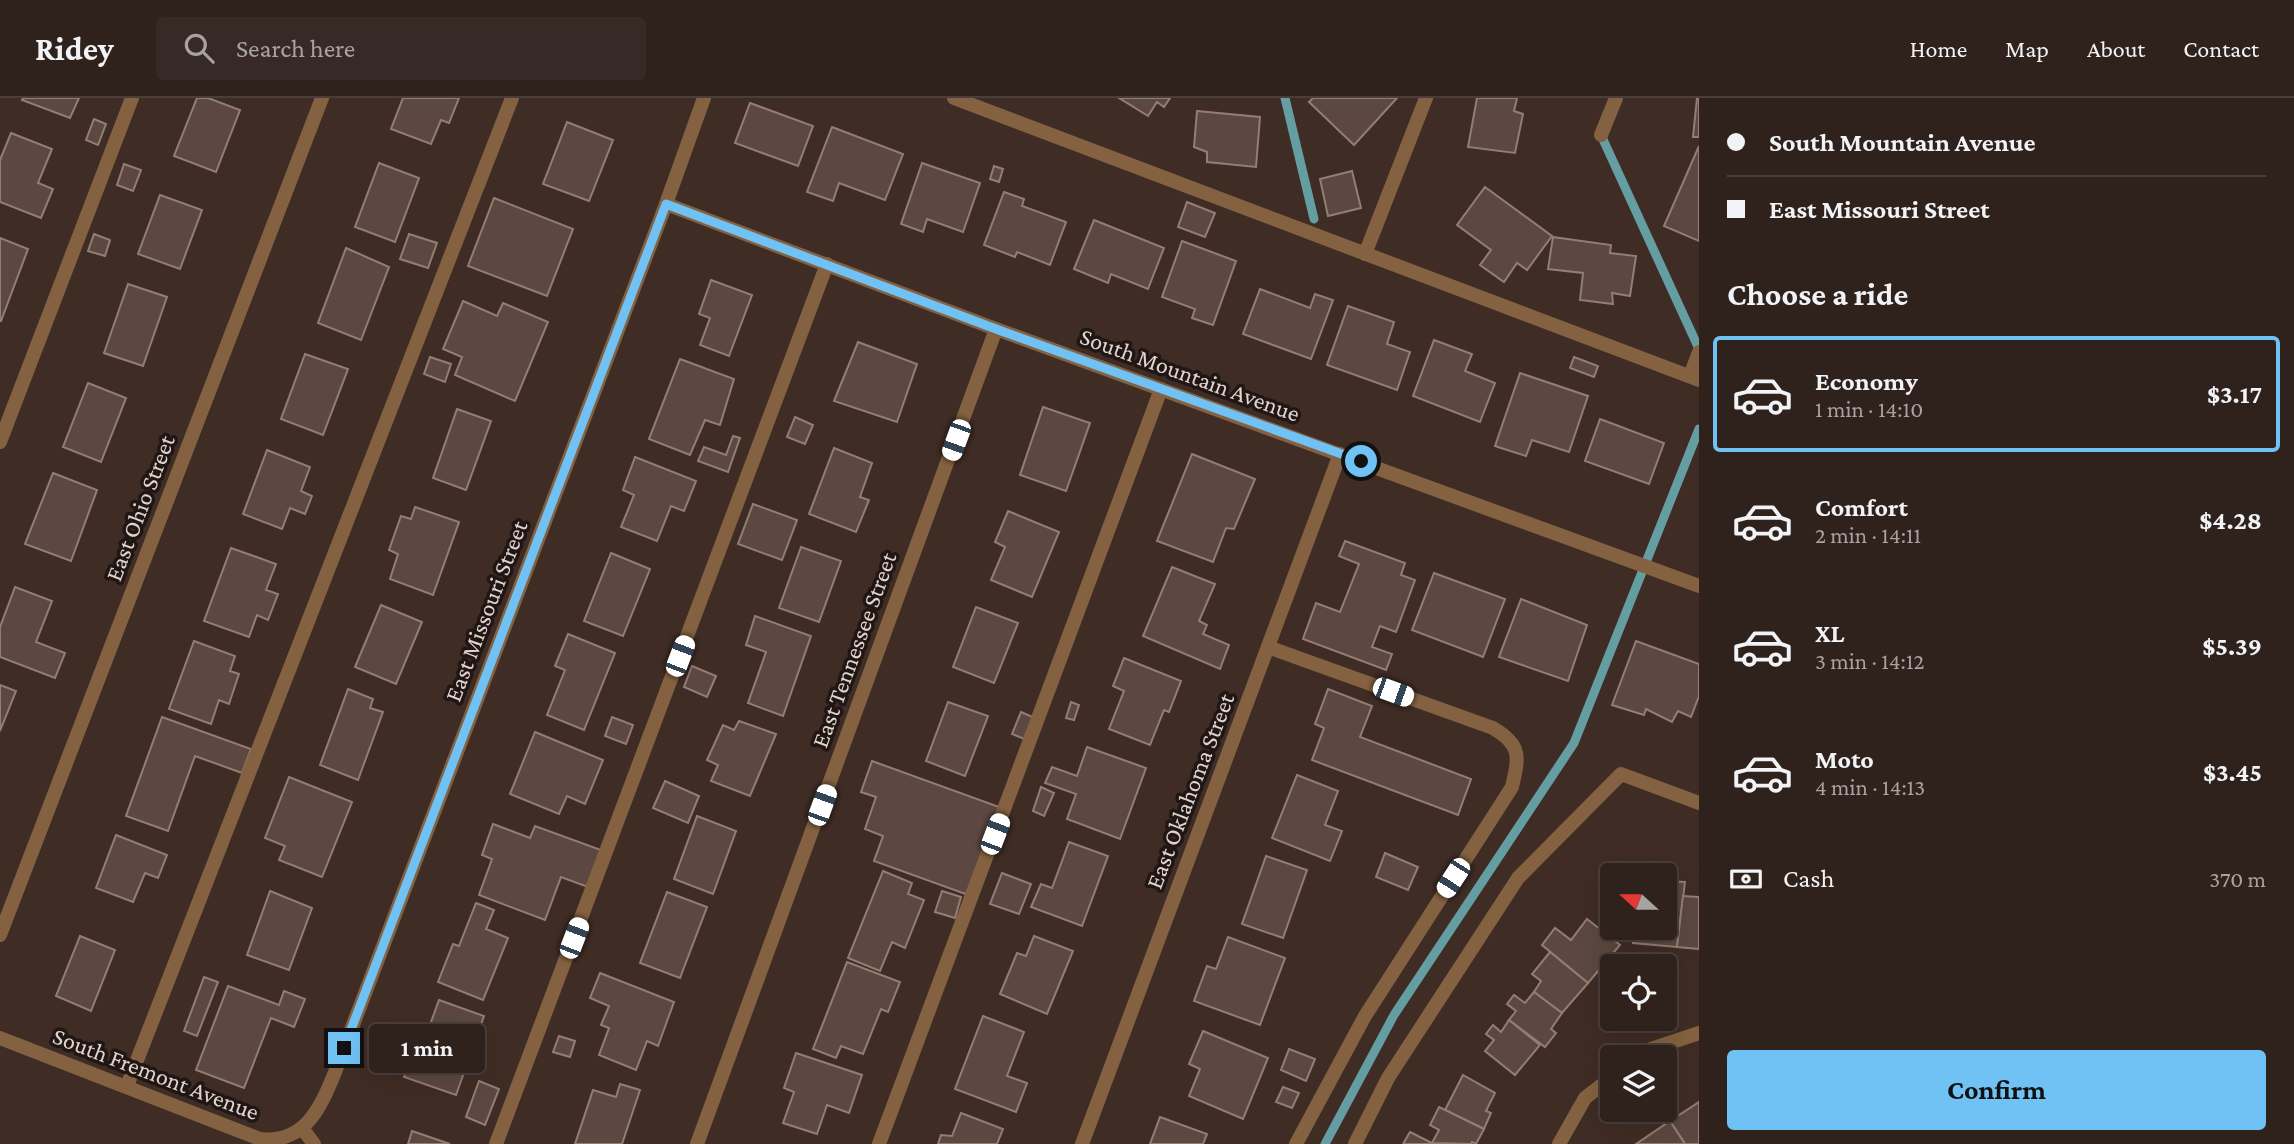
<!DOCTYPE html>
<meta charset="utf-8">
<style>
:root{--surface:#2f211c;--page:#372925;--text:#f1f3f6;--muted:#a7a3a3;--line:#4a3e3b;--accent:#70c1f4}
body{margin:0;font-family:"Crimson Pro",serif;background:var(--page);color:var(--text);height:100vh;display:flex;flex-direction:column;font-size:26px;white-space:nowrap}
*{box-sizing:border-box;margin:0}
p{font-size:23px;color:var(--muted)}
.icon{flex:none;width:38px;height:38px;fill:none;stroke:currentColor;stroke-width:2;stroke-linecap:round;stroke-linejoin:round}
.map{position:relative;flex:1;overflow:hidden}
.details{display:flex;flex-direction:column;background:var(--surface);width:595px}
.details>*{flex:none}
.top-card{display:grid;align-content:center;height:154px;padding:0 28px;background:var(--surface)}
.needle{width:46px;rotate:291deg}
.controls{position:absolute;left:1600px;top:765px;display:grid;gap:14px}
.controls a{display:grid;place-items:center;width:77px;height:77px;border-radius:7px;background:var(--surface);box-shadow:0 7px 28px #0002,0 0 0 2px var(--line);font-size:35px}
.end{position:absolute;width:32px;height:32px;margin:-16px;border:9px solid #70c1f4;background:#111;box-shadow:0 0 0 4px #111}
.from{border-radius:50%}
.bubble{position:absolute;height:49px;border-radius:7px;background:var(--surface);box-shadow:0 7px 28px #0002,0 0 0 2px var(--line);font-size:23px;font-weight:700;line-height:49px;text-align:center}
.car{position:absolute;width:21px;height:42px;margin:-21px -10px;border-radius:9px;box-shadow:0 0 5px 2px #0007;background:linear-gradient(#fff 24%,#345 0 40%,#fff 0 76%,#345 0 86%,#fff 0)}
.top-card b{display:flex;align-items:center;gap:24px;height:66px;font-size:26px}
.top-card b+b{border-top:2px solid var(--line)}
.top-card i{width:18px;height:18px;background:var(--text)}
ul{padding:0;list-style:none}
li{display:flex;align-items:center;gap:21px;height:116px;margin:0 14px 10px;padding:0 14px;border:4px solid transparent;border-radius:7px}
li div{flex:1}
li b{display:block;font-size:26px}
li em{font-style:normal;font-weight:700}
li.active{border-color:var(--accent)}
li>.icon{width:63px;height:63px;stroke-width:1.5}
h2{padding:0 28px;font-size:32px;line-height:84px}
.pay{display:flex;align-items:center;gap:18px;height:77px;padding:0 28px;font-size:26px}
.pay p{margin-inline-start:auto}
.action{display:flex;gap:14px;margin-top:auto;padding:14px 28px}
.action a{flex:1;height:80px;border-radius:7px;background:var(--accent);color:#111;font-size:28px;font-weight:700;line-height:80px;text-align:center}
header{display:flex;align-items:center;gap:42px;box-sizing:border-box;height:98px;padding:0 35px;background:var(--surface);border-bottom:2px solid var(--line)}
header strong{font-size:33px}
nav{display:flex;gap:38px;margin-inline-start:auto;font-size:24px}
.search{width:490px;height:63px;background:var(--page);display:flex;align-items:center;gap:18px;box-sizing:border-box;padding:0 24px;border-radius:7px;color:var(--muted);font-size:26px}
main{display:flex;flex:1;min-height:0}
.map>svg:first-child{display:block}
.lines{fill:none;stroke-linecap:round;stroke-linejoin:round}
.stream{stroke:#649ea2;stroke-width:9}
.building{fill:#5c4840;stroke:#947d75;stroke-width:2}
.service{stroke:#846241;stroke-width:14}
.minor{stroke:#846241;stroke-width:14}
.route{stroke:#70c1f4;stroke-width:9}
.labels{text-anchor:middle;stroke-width:7;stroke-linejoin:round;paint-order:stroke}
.street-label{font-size:24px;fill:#e1d4cf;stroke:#201714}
</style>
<header>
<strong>Ridey</strong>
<div class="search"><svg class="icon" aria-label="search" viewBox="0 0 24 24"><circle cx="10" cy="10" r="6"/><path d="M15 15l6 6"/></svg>Search here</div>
<nav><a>Home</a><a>Map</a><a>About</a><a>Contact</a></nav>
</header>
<main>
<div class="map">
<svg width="1699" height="1046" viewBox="0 0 1699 1046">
<rect width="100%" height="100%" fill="#3f2c25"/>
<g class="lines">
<!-- stream -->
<g class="stream">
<polyline points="1285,0 1314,121"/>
<polyline points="1601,37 1699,251"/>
<polyline points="1325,1046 1394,917 1574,645 1699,331"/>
</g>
</g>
<!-- building -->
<g class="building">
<polygon points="23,0 79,0 70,20 22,2"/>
<polygon points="197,0 208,0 240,12 216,74 174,58"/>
<polygon points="403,0 459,0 449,25 441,22 431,46 391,31"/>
<polygon points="1119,0 1170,0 1164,9 1157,4 1148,18"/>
<polygon points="1313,0 1397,0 1354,47 1309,4"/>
<polygon points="1477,0 1517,0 1514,13 1523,16 1515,55 1468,49"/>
<polygon points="1697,0 1699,0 1699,39 1693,39"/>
<polygon points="750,5 813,28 798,68 735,45"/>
<polygon points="1197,13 1260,19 1256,69 1207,64 1207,54 1194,49"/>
<polygon points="94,21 106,26 98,47 86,42"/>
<polygon points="567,24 613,42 589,103 543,86"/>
<polygon points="832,29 903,56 885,102 839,85 833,103 807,94"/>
<polygon points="11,35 52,51 38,85 53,91 41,120 0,104 0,62"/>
<polygon points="1699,48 1699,143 1664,128"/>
<polygon points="379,65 419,80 395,144 355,129"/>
<polygon points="922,65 980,85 963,134 927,121 923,134 901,126"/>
<polygon points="124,66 141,72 133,93 117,87"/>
<polygon points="994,68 1003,71 999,84 990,81"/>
<polygon points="1352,73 1361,110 1328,118 1320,81"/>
<polygon points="1485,89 1552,138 1527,172 1517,165 1504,184 1480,167 1491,152 1457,127"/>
<polygon points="1004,94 1024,101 1022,108 1066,124 1050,167 1017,154 1015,159 984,147"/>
<polygon points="160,97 202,112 180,171 138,156"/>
<polygon points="494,100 573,131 547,198 468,168"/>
<polygon points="1187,104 1215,115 1205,139 1178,129"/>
<polygon points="1094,122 1164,150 1148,191 1111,176 1108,185 1074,171"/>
<polygon points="94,136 110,142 105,158 88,153"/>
<polygon points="409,136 437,145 428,170 400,161"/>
<polygon points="1553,139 1611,147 1610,155 1636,158 1630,198 1612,195 1613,206 1580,202 1583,175 1548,171"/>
<polygon points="0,140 28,151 1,223 0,223"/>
<polygon points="1182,143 1236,163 1213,227 1192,220 1195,211 1162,199"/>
<polygon points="346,150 389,169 361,242 318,225"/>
<polygon points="711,182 752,197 729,258 700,247 710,220 699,216"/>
<polygon points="128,186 167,199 143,268 104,255"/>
<polygon points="1260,191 1310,210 1315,196 1333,202 1311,261 1243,236"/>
<polygon points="463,203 497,218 503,205 548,224 515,303 455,277 462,259 443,251"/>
<polygon points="1348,208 1394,224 1387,246 1410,254 1397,292 1327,267"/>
<polygon points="1434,242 1472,256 1465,273 1495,285 1480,324 1413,298"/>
<polygon points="858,244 917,266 897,324 834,303"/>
<polygon points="305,256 348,271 323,337 281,321"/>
<polygon points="430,259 451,266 445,284 424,276"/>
<polygon points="1574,259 1598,268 1594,279 1570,270"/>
<polygon points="680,261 734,281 720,327 705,322 690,357 649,341"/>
<polygon points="1520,275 1588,298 1569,354 1532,342 1526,358 1495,348"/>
<polygon points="88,285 126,300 101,364 63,349"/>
<polygon points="1043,309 1090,325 1066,393 1020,377"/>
<polygon points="457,311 491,323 466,392 433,380"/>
<polygon points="795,319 813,327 805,346 787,339"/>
<polygon points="1600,321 1664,345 1649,386 1585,363"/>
<polygon points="733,338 740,340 728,374 698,363 704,349 726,357"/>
<polygon points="834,350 872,365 860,399 869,402 856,434 809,416"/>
<polygon points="267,352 310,369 301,393 312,398 305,416 290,410 282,431 243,416"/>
<polygon points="1192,356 1255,381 1234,431 1226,430 1213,464 1157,443"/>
<polygon points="635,359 696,383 684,413 671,408 657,443 621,429 634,397 623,392"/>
<polygon points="53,375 97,392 71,463 25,446"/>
<polygon points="753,406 797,422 782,462 738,446"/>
<polygon points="415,409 459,424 433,497 390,481 398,456 389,452 401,418 411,421"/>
<polygon points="1008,413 1059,434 1032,499 991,482 1005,449 995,444"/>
<polygon points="1345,443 1405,465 1401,477 1415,482 1396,534 1380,528 1372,549 1392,556 1386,572 1303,541 1316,505 1340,514 1359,466 1339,458"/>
<polygon points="801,449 841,463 819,524 779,510"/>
<polygon points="231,450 276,466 266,492 278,496 268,522 257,517 249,539 204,523"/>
<polygon points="611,455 650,471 623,538 584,523"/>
<polygon points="1172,469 1215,486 1199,523 1207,527 1203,536 1229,547 1220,571 1143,538"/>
<polygon points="1434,475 1505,501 1483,559 1412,532"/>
<polygon points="15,489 52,503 36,544 65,555 55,580 0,559 0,529"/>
<polygon points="1521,501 1587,527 1568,583 1499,559"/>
<polygon points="381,507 422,524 396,586 355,569"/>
<polygon points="976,509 1018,525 994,585 953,569"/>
<polygon points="755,518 811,538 783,618 748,605 766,554 746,547"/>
<polygon points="568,536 615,555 584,632 547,617 565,572 555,568"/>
<polygon points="194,543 235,558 230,573 239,576 229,606 219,602 211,626 169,611"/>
<polygon points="1636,543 1699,566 1699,598 1691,619 1678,613 1672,624 1646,611 1644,617 1612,607"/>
<polygon points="1124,560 1181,583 1169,614 1164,612 1150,647 1109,631 1124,593 1113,588"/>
<polygon points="692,568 716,578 707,599 684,589"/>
<polygon points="0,587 16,593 0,633"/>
<polygon points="348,591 373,601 370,610 383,614 358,682 320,667"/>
<polygon points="1328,591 1372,608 1360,639 1471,681 1458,717 1312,662 1324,630 1315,626"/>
<polygon points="948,604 988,618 965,678 926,663"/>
<polygon points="1071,604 1079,607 1074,622 1066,620"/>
<polygon points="1021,614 1035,620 1027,642 1012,636"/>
<polygon points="162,619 251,651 242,675 195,658 168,733 126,718"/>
<polygon points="612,619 633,627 626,646 605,638"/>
<polygon points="739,623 776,636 750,698 711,683 718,667 707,662 723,627 734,632"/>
<polygon points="535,634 603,662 585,706 567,698 559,716 510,696"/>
<polygon points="1087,649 1146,670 1120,741 1067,721 1076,696 1045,685 1052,669 1077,678"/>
<polygon points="872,663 1002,710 971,798 874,763 883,738 865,731 876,699 861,694"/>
<polygon points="1297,677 1338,693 1325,727 1342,733 1330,763 1272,740"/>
<polygon points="289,679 352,704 322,779 279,762 285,748 265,740"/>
<polygon points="665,683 699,698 688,725 653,710"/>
<polygon points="1041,689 1054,695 1044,718 1033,713"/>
<polygon points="697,718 736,733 713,796 674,781"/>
<polygon points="493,726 530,740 535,728 601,752 588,789 561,779 545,822 479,797 492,761 482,757"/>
<polygon points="116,737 167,757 158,780 145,775 133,804 96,790"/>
<polygon points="1069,744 1108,758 1082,828 1031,809 1041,786 1052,790"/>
<polygon points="1385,755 1418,769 1408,792 1376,779"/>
<polygon points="1266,758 1307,772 1283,840 1242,826"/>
<polygon points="883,773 912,785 908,796 924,802 905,850 892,844 880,873 848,860"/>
<polygon points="1002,775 1031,786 1019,816 990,806"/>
<polygon points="1664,783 1685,784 1677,849 1633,845 1634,830 1664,830"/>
<polygon points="270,793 312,810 289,872 247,857"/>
<polygon points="942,793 961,799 955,820 935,814"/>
<polygon points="667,794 707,809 680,880 640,865"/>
<polygon points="1683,798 1699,799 1699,851 1677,849"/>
<polygon points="476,805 494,812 486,831 508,840 483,902 438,884 453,846 459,848"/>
<polygon points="1587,821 1620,847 1588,885 1542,847 1555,830 1571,842"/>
<polygon points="80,838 115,852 91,913 56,898"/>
<polygon points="1034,838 1073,853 1047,916 1000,896 1017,855 1026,858"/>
<polygon points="1228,839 1285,860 1260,927 1194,903 1207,868 1216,871"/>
<polygon points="1550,854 1588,885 1562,915 1534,894 1541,883 1532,876"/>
<polygon points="847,864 900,884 888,914 881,911 863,956 841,948 836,960 813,951"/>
<polygon points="600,875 674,904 658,948 647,943 636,972 599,957 609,930 601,927 609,908 590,900"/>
<polygon points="204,879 218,884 197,938 184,933"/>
<polygon points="228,888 279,907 284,893 305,901 294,929 271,920 244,990 196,972"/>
<polygon points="1534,894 1562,915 1551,931 1556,935 1545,949 1509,922 1516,913 1507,906 1514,897 1525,905"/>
<polygon points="439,902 484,918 456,997 404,979 410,963 416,965"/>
<polygon points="983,918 1024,934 1007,978 1027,985 1016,1014 955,991"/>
<polygon points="1509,922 1540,947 1515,977 1485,953 1494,942 1486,936 1493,927 1501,934"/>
<polygon points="1203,933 1268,960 1243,1021 1189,998 1200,971 1189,966"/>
<polygon points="559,938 575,943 570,959 553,954"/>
<polygon points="1289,951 1315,961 1306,983 1281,972"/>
<polygon points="796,955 862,977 849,1015 827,1007 817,1036 783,1025 794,994 784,990"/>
<polygon points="1463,977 1495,995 1486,1013 1491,1015 1484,1031 1445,1012"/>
<polygon points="479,983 499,991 485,1027 466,1019"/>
<polygon points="620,986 640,992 622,1046 575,1046 593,992 616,999"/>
<polygon points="1283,989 1299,995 1292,1010 1276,1004"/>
<polygon points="1699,1004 1699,1046 1685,1046 1670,1023"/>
<polygon points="1439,1009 1484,1031 1476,1046 1472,1044 1471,1046 1432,1045 1439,1032 1430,1027"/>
<polygon points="961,1015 1003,1031 997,1046 938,1046 941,1037 952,1038"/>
<polygon points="1160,1019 1207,1036 1203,1046 1150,1046"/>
<polygon points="1670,1023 1685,1046 1636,1046"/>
<polygon points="412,1033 450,1046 408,1046"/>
<polygon points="1410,1034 1432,1045 1433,1046 1403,1046"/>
</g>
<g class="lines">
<!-- service -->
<g class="service">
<polyline points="954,0 1699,282"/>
<polyline points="1365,156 1426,0"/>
<polyline points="1690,278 1699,254"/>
<polyline points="0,344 132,0"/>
<path d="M 1268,549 L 1493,630 C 1522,647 1519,659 1512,689 L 1365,918 L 1296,1046"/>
<polyline points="127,988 512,0"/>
<polyline points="496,1046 827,166"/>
<polyline points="879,1046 1161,291"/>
<polyline points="1355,1046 1388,980 1518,780 1621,676 1699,705"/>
</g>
<!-- minor -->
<g class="minor">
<polyline points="1601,37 1616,0"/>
<polyline points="666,106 996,231 1699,488"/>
<polyline points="0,837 322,0"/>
<path d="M 0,940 L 260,1041 C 305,1046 321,1009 335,974 L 666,106 L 704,0"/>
<polyline points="1636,959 1642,954 1699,935"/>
<polyline points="302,1030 314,1046"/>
<polyline points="697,1046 996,231"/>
<polyline points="1082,1046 1340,356"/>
<polyline points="1559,1046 1585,1000 1612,979"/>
</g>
</g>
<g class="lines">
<!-- route -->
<polyline class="route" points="344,950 666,106 996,231 1361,363"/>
</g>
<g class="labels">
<!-- street labels -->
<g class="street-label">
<text transform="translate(1190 277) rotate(20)" y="8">South Mountain Avenue</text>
<text transform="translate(140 410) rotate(-69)" y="8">East Ohio Street</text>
<text transform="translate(486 513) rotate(-69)" y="8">East Missouri Street</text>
<text transform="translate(854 552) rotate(-70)" y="8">East Tennessee Street</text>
<text transform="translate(1190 693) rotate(-69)" y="8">East Oklahoma Street</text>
<text transform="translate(156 976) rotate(21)" y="8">South Fremont Avenue</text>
</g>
</g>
</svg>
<div class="controls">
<a><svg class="needle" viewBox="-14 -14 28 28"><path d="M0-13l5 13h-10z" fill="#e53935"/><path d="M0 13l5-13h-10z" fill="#a7a3a3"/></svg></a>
<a><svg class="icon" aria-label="locate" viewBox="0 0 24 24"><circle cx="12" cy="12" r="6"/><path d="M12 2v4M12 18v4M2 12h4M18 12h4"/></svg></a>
<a><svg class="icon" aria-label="layers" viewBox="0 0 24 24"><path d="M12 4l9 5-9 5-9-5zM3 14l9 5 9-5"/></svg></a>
</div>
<i class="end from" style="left:1361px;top:363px"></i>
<i class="end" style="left:344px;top:950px"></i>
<div class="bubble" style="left:369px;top:926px;width:116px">1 min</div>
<i class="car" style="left:956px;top:342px;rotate:200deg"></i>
<i class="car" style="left:680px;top:558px;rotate:21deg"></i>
<i class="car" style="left:1393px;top:594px;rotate:110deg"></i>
<i class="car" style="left:822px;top:707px;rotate:20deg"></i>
<i class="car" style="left:995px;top:736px;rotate:21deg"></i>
<i class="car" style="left:1453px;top:780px;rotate:213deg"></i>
<i class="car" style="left:574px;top:840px;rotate:21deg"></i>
</div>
<section class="details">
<div class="top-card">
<b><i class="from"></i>South Mountain Avenue</b>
<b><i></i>East Missouri Street</b>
</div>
<h2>Choose a ride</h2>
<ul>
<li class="active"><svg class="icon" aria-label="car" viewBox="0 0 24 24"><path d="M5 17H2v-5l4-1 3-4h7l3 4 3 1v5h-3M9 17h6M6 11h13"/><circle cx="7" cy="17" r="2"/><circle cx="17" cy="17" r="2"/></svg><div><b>Economy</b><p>1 min · 14:10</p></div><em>$3.17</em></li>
<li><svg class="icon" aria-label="car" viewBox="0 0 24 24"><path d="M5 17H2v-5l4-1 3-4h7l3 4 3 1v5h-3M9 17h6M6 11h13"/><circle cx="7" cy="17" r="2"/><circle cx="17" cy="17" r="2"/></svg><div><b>Comfort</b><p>2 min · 14:11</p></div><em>$4.28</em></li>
<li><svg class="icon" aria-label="car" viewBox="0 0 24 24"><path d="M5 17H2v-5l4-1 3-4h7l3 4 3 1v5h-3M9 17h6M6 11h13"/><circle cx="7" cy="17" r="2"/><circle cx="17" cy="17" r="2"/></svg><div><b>XL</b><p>3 min · 14:12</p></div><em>$5.39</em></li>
<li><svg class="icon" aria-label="car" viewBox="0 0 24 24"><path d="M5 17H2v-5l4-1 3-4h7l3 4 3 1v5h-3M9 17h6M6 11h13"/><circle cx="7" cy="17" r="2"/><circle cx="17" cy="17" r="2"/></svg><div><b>Moto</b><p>4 min · 14:13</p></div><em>$3.45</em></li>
</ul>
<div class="pay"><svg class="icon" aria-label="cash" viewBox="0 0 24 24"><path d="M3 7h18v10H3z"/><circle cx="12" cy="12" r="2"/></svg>Cash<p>370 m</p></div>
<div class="action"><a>Confirm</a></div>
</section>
</main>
